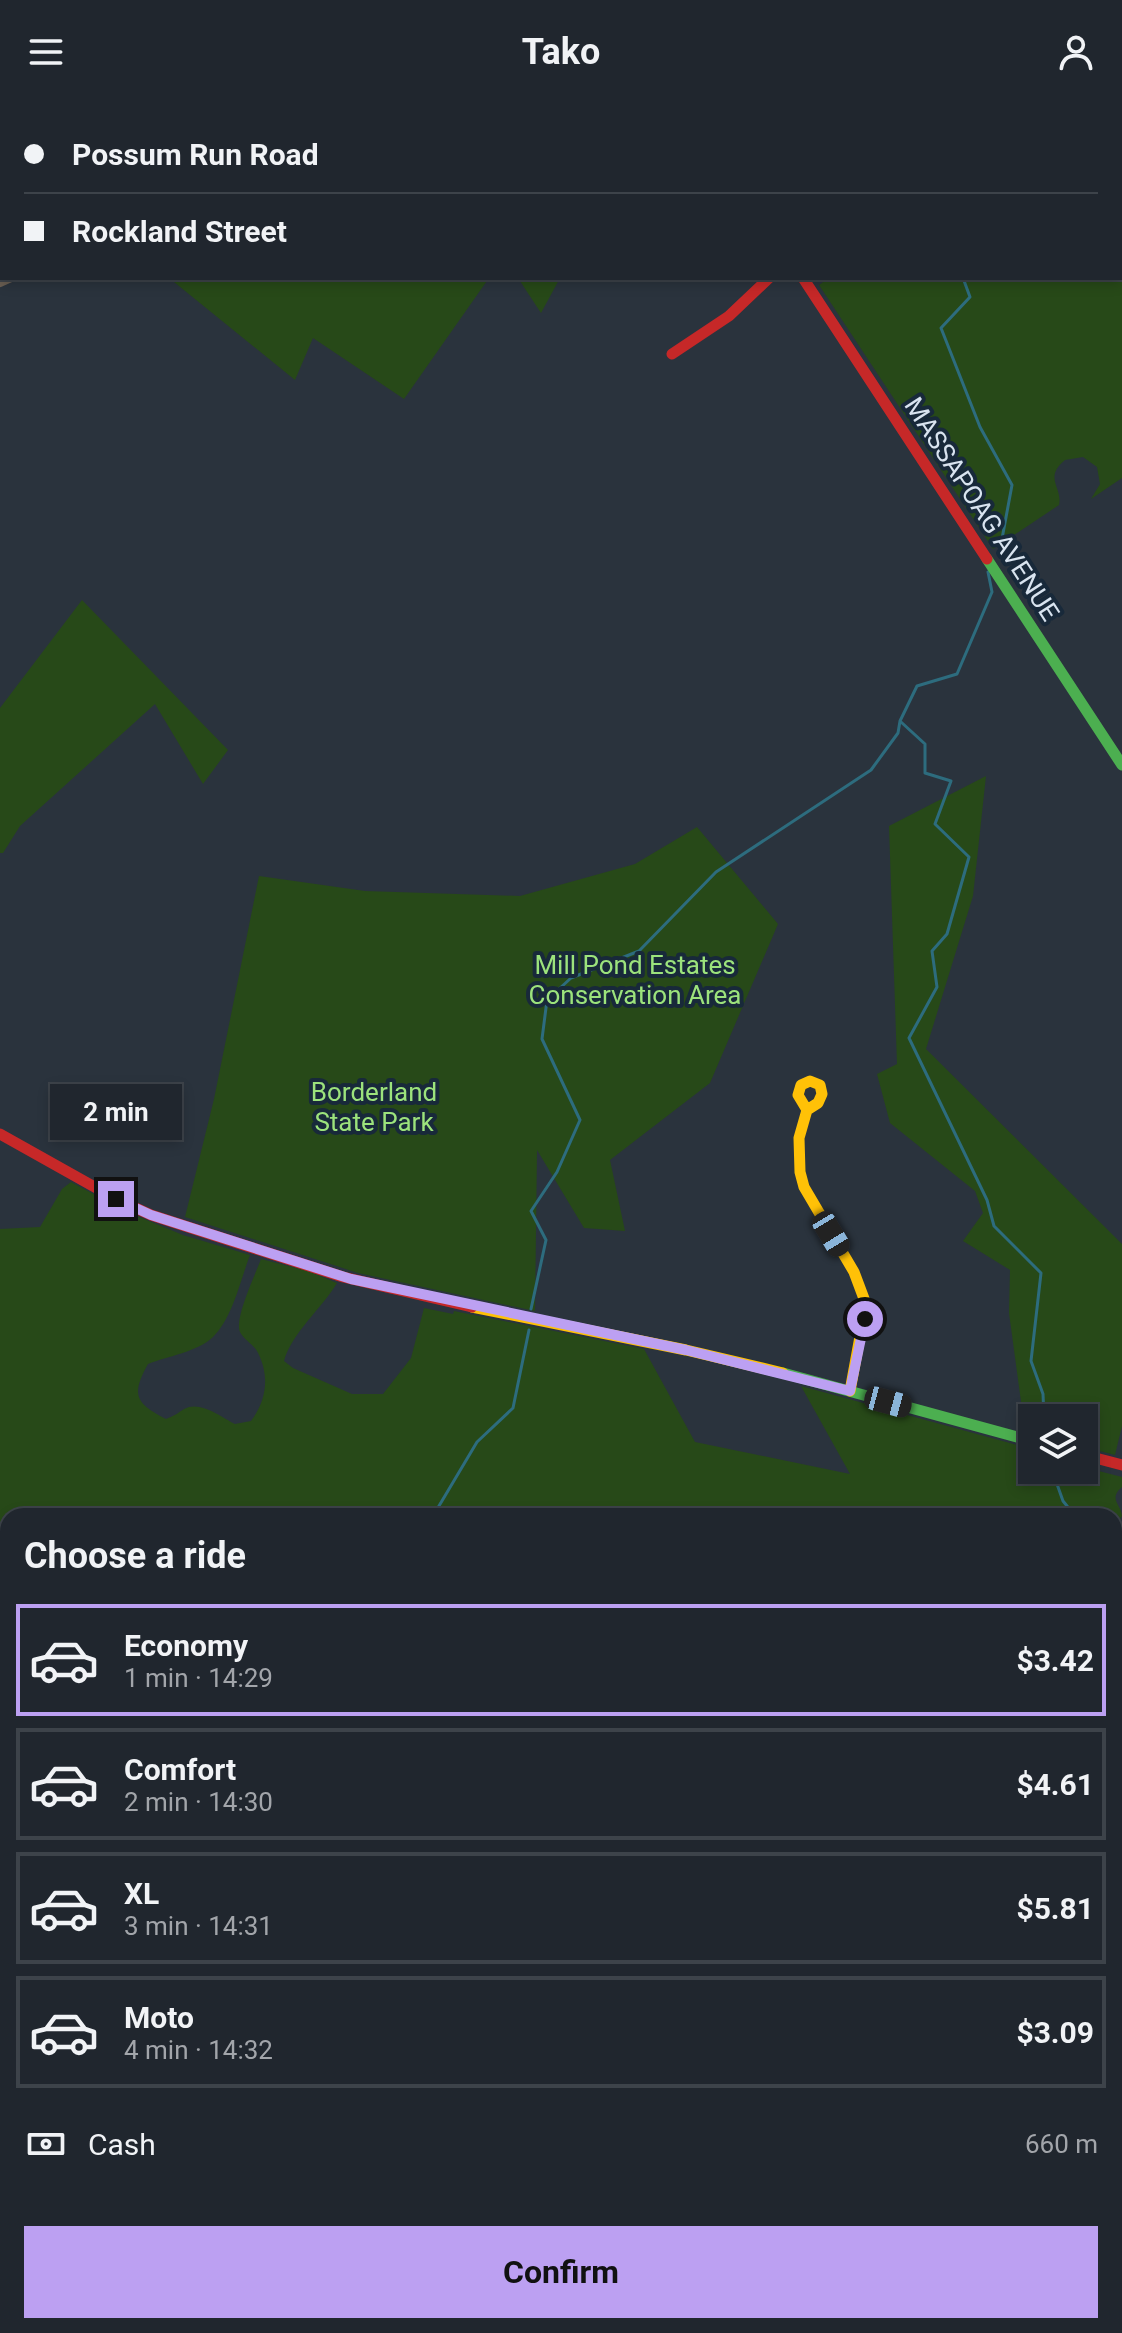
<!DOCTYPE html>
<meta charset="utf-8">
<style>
:root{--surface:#20262e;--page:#2d323a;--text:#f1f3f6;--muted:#a2a5aa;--line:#3d434a;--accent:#bca0f2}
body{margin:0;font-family:Roboto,sans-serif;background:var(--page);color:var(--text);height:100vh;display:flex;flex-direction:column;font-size:30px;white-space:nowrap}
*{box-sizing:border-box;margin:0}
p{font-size:26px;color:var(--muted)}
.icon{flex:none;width:44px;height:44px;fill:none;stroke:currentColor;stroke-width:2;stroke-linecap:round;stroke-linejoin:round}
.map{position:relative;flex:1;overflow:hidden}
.drawer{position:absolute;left:0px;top:1404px;width:1122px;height:826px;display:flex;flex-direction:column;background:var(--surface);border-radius:24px 24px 0 0;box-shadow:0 4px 12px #0003,0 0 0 2px var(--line)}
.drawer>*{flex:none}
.banner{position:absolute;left:0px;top:0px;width:1122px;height:176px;box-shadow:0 4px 12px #0003,0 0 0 2px var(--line);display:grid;align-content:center;height:176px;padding:0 24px;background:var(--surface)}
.controls{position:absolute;left:1018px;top:1300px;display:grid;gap:16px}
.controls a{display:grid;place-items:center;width:80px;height:80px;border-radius:0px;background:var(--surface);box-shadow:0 4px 12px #0003,0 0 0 2px var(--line);font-size:40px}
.end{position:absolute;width:36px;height:36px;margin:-18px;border:10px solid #bca0f2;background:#111;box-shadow:0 0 0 4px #111}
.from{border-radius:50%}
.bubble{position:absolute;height:56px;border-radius:0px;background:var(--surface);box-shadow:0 4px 12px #0003,0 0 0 2px var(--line);font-size:26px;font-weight:700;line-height:56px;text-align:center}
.car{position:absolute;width:24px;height:48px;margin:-24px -12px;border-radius:10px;box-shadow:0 0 6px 2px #0007;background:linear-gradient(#222 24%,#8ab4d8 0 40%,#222 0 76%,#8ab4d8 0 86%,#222 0)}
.banner b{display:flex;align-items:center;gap:28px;height:76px;font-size:30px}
.banner b+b{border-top:2px solid var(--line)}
.banner i{width:20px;height:20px;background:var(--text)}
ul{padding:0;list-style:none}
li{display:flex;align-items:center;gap:24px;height:112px;margin:0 16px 12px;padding:0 8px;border:4px solid var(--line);border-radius:0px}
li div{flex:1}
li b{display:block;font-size:30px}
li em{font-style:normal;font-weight:700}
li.active{border-color:var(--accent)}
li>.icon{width:72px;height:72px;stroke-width:1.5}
h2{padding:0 24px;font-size:36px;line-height:96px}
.pay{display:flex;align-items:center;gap:20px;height:88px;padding:0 24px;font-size:30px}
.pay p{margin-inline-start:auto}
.primary-button{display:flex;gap:16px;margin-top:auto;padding:16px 24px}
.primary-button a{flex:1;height:92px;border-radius:0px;background:var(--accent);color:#111;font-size:32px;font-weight:700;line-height:92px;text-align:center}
header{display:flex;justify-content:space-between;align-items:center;height:104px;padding:0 24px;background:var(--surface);font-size:36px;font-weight:700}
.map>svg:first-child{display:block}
.green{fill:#274918}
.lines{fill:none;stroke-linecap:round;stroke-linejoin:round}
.stream{stroke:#2d6c7e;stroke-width:3}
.street{stroke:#695e52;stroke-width:8}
.fast{stroke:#4caf50;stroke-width:11}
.slow{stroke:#ffc107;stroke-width:11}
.jam{stroke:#c62828;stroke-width:11}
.route{stroke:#bca0f2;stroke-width:10}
.labels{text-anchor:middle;stroke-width:8;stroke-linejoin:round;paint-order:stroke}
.street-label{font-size:26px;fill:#d9e4f0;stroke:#18293a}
.park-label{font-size:26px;fill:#9ce37c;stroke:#18293a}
</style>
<header><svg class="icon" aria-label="menu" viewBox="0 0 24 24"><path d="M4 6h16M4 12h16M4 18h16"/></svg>Tako<svg class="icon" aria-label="person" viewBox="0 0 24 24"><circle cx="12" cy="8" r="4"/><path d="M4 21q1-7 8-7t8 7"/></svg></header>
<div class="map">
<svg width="1122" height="2229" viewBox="0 0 1122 2229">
<rect width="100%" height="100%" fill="#2a333d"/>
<!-- green -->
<g class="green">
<polygon points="113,0 658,0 113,2"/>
<path d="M 857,0 L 1122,0 L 1122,374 L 1091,395 L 1100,380 L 1097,363 L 1083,353 L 1065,356 C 1043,374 1063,383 1059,401 L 993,445 L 819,181 L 829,174 L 1120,174 L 1120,2 Z"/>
<polygon points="175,174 489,174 404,295 313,234 295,276 174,178"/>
<polygon points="518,174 560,174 541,209"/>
<polygon points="82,496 228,646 203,680 155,600 20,722 3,749 0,749 0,604"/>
<polygon points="986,672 973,792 926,945 1122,1140 1122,1322 1115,1351 1084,1343 1084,1314 1032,1314 1032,1329 1025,1327 1009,1209 1010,1166 963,1137 983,1109 975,1087 890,1019 877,970 897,960 889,722"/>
<polygon points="697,723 778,820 710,979 610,1056 625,1127 584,1124 537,1046 535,1207 358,1169 185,1113 214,995 259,772 365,787 520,792 635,760"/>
<path d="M 71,1078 L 127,1108 L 183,1131 L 250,1151 C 240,1177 233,1213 213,1233 C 197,1248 168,1252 148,1260 C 131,1291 135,1299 166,1315 C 174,1312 178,1309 184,1305 C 200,1296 221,1313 235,1320 L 251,1317 C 267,1296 270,1271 257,1247 C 253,1240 243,1235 240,1228 C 234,1215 256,1169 261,1155 L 308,1167 L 337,1179 C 322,1204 291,1230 284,1257 L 293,1264 L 352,1290 L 383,1290 L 411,1254 L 424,1204 L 453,1210 L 454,1207 L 644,1245 L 695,1338 L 850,1370 L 801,1282 L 1032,1345 L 1032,1366 L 1084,1366 L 1084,1359 L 1087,1364 L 1122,1373 L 1122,1383 C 1108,1395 1121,1400 1122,1412 L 1114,1423 L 1114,1412 L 8,1412 L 8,2222 L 1114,2222 L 1114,1648 L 1122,1657 L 1122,2229 L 0,2229 L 0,1125 L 40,1123 L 62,1085 Z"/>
</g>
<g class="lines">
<!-- stream -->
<g class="stream">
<polyline points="875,2 875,0"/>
<polyline points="963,174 970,193 941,224 980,323 1012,381 999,451"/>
<polyline points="901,618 925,640 925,669 951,677 935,720 969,753 947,830 932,847 937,883 909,934 987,1096 994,1122 1041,1169 1031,1257 1043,1290 1044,1314"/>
<polyline points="531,1205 546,1136 531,1107 557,1068 580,1016 542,935 547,896 571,874 639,847 716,768 871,666 898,629 900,617 917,582 957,570 992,488 988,468"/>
<polyline points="1052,1366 1063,1397 1075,1412"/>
<polyline points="433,1412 477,1338 513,1304 529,1226"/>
<polyline points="1114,1461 1118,1466 1114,1482"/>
<polyline points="704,2229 706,2222"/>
</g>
<!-- street -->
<g class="street">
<polyline points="56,2 57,0"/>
<polyline points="0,179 11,174"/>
</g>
<!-- fast -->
<g class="fast">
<polyline points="987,455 1122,661"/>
<polyline points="783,1269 1032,1337"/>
</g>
<!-- slow -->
<g class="slow">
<polyline points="807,1006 798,991 801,981 810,977 820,981 822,990 818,999 807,1006 799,1034 800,1068 804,1083 854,1168 866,1200 850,1287"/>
<polyline points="472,1203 686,1246 783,1269"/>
</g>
<!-- jam -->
<g class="jam">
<polyline points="688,0 689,2"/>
<polyline points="803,174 987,455"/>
<polyline points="672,250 729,212 769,174"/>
<polyline points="0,1030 116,1095 151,1111 343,1173 472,1203"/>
<polyline points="1084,1351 1122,1361"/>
</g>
</g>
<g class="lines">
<!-- route -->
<polyline class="route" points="116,1095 151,1111 351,1175 686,1246 850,1287 865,1215"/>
</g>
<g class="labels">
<!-- street labels -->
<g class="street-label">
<text transform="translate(982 405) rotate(57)" y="9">MASSAPOAG AVENUE</text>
</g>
<!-- park labels -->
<g class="park-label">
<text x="635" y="870">Mill Pond Estates<tspan x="635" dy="30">Conservation Area</tspan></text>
<text x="374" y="997">Borderland<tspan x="374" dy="30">State Park</tspan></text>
</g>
</g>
</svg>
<div class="controls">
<a><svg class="icon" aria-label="layers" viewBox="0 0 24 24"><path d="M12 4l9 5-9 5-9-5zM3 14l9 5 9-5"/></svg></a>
</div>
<i class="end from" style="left:865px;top:1215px"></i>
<i class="end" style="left:116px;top:1095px"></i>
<div class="bubble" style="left:50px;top:980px;width:132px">2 min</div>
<i class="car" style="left:831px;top:1130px;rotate:149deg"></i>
<i class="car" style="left:888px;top:1298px;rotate:105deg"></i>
<div class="banner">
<b><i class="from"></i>Possum Run Road</b>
<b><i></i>Rockland Street</b>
</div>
<section class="drawer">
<h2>Choose a ride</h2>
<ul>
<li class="active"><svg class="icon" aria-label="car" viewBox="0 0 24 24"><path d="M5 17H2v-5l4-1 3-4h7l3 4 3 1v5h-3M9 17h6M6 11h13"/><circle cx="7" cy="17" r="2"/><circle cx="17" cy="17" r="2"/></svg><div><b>Economy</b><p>1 min · 14:29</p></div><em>$3.42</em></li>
<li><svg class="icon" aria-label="car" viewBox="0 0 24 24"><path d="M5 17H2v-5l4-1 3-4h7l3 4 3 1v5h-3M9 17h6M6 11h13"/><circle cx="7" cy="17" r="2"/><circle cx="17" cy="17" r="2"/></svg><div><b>Comfort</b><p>2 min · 14:30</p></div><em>$4.61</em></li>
<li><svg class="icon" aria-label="car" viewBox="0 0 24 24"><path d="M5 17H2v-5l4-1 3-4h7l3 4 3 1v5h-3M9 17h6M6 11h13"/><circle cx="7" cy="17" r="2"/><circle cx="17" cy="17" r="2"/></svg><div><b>XL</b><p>3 min · 14:31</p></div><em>$5.81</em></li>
<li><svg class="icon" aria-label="car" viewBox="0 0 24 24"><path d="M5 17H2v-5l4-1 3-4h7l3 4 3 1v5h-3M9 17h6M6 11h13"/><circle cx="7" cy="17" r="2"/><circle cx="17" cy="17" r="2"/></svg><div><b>Moto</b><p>4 min · 14:32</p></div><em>$3.09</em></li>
</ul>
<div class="pay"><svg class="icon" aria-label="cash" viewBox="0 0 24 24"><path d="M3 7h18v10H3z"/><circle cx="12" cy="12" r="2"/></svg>Cash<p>660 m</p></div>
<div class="primary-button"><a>Confirm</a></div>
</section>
</div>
